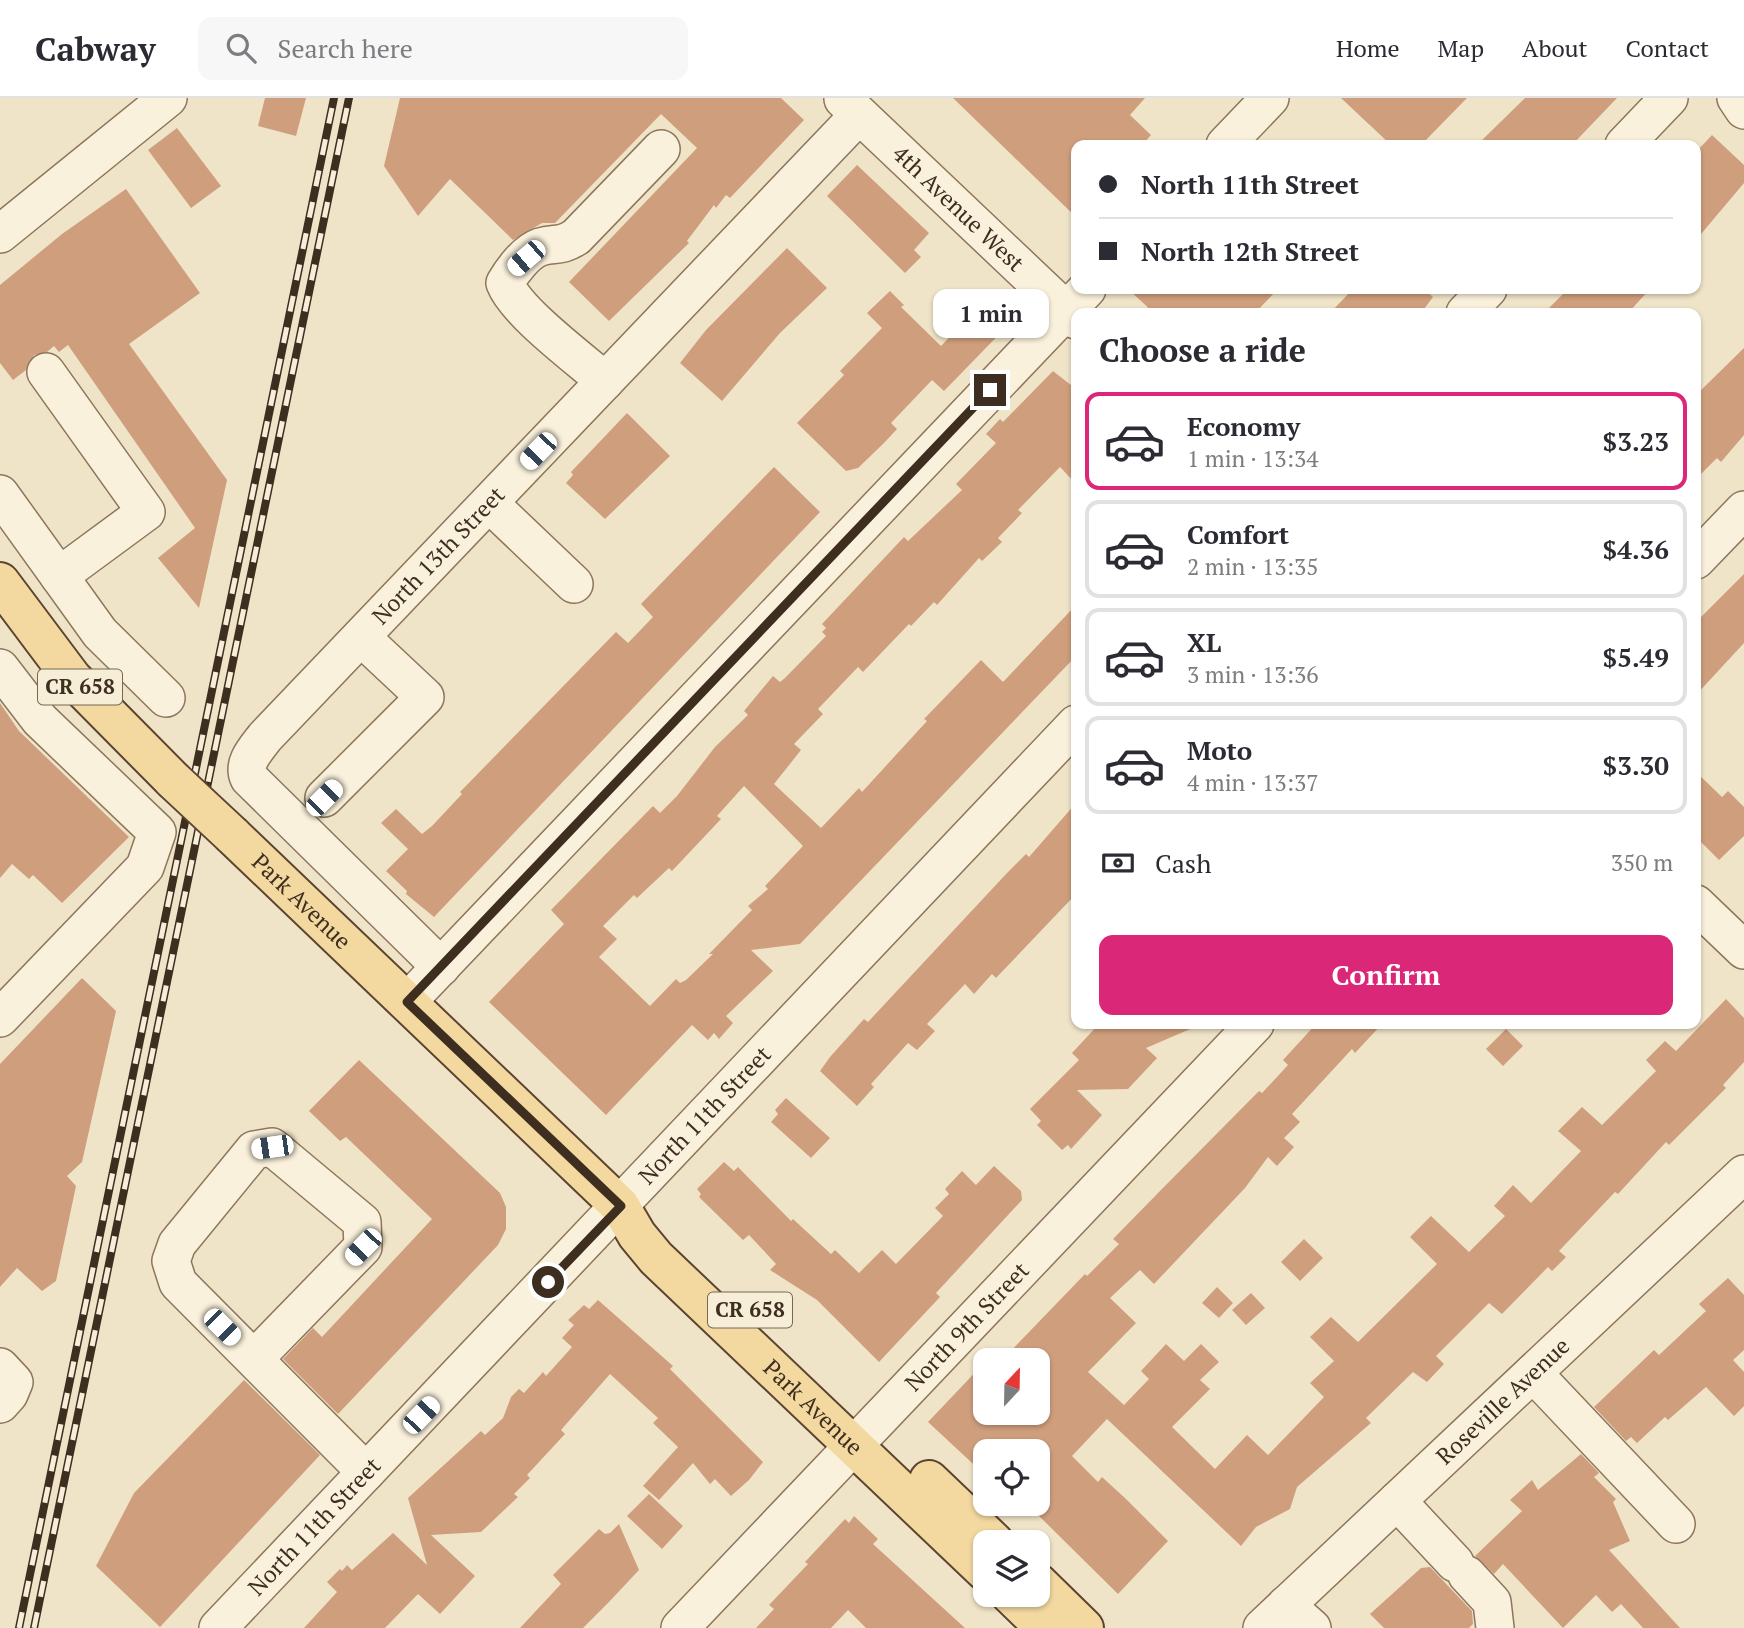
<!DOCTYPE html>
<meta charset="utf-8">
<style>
:root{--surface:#fff;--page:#f7f7f7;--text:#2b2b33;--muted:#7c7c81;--line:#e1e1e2;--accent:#db2777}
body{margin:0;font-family:"PT Serif",serif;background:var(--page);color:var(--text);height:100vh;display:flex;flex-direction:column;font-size:26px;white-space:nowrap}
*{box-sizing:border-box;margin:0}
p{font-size:23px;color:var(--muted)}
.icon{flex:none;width:38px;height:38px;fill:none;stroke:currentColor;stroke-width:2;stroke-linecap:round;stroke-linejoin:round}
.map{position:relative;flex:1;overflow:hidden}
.sheet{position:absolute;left:1071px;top:210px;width:630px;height:721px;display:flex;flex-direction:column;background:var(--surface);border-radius:14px;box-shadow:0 2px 5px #0004}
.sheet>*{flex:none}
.hud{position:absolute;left:1071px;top:42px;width:630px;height:154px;border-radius:14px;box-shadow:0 2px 5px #0004;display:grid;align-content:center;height:154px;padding:0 28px;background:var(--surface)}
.needle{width:46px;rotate:22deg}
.controls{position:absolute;left:973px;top:1250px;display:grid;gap:14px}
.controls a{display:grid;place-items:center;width:77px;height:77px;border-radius:14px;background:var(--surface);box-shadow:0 2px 5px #0004;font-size:35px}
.end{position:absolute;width:32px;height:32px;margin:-16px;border:9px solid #3d2e20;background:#fff;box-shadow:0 0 0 4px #fff}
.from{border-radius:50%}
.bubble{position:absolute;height:49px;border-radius:14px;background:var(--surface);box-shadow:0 2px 5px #0004;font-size:23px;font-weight:700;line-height:49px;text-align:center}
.car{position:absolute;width:21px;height:42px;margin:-21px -10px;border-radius:9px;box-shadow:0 0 5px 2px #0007;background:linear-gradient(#fff 24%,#345 0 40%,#fff 0 76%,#345 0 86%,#fff 0)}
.hud b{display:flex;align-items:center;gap:24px;height:66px;font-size:26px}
.hud b+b{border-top:2px solid var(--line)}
.hud i{width:18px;height:18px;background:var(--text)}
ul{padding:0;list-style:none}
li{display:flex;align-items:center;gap:21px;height:98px;margin:0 14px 10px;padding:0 14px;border:4px solid var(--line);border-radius:14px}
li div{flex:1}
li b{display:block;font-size:26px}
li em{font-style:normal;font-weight:700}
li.current{border-color:var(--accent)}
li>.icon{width:63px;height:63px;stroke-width:1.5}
h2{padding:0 28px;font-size:32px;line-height:84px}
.pay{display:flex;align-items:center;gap:18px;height:77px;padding:0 28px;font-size:26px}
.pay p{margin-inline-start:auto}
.action{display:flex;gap:14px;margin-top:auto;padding:14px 28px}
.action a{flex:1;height:80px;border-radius:14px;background:var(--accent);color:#fff;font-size:28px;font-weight:700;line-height:80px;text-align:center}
header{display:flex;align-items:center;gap:42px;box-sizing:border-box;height:98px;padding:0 35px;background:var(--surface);border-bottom:2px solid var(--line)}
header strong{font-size:33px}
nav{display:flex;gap:38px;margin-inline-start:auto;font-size:24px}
.search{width:490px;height:63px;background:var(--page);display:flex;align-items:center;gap:18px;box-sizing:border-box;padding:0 24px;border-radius:14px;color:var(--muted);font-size:26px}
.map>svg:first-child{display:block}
.building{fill:#cf9f7d;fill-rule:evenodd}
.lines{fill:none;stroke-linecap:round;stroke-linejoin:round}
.minor-casing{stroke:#8d765c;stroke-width:40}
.major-casing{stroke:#5b4430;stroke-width:42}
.minor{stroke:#faf1dc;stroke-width:37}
.major{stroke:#f3d9a0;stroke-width:38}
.rail-casing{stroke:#3d2e20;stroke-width:8}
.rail{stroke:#f7eed8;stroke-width:5;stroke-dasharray:16;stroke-linecap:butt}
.major-bridge-casing{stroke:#5b4430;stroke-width:42;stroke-linecap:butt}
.major-bridge{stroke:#f3d9a0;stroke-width:38}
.route{stroke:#3d2e20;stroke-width:9}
.labels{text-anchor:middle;stroke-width:5;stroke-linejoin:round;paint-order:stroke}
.shield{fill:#f7eed8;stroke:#756857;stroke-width:2}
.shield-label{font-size:21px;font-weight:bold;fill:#3d2e20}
.street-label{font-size:23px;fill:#3d2e20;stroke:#f7eed8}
</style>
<header>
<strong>Cabway</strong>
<div class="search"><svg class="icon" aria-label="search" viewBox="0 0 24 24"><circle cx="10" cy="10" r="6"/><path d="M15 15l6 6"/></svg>Search here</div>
<nav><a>Home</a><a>Map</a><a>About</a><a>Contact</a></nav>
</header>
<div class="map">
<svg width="1744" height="1530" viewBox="0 0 1744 1530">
<rect width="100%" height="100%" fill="#f0e4c8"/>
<!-- building -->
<g class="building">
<polygon points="265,0 306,0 296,38 258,28"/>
<polygon points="400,0 781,0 804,22 730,100 726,97 716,110 714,107 687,143 689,145 609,223 569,184 697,50 661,16 555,125 542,125 513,142 450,81 418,118 384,68"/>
<polygon points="953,0 1145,0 1130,17 1151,37 1142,47 1076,47 1076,119"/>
<polygon points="1341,0 1467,0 1421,47 1391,47"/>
<polygon points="1525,0 1617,0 1572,47 1477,47"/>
<polygon points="177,30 221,88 191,110 148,52"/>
<polygon points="1712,37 1744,67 1744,85 1696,142 1696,54"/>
<polygon points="857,67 929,135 914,152 921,159 905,175 827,98"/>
<polygon points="126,91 200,195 129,246 227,382 199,510 158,460 195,430 68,247 59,254 54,248 47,254 34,257 26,272 13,282 0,265 0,187 62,136"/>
<polygon points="787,150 827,190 780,235 722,303 680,265 706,232"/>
<polygon points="1128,191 1278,191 1255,215 1154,215"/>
<polygon points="1353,191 1424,191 1433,199 1421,215 1330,215"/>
<polygon points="1568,191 1650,191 1628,215 1544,215"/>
<polygon points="890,193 904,207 901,209 941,248 992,195 1016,219 944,293 932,282 891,325 897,331 884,345 858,370 846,373 797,325 844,277 840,273 882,230 867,215"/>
<polygon points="1744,250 1744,337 1721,364 1717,360 1696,381 1696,297"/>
<path d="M 1053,273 L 1076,291 L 1076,386 L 1060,369 L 1018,412 L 1022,415 L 998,440 L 1002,444 L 982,463 L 979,460 L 937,507 L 934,504 L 911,528 L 909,526 L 863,574 L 858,569 L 818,611 L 823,616 L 794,646 L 801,652 L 774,686 L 821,730 L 859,690 L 862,694 L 927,623 L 924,621 L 981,562 L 1003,584 L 1076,507 L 1076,558 L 800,846 L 751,852 L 773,873 L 726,918 L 733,925 L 719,941 L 714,935 L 708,942 L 692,927 L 606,1017 L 489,904 L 564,826 L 551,812 L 653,708 L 660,715 L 677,698 L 715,649 L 748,617 L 744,613 L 773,578 L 780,584 L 785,580 L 826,538 L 822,534 L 826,530 L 822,526 L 904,439 L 908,443 L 962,392 L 956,386 L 996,345 L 986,336 L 1000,321 L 1003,324 ZM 744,688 L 803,748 L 765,788 L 768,791 L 748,808 L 752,812 L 709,856 L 713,856 L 686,882 L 680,885 L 676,881 L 650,908 L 599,859 L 617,841 L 603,828 L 634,797 L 637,800 L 669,770 L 672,773 L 721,721 L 717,718 Z"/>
<polygon points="627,315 670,358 605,421 566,385 573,377 571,374"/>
<polygon points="774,369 820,414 434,819 406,796 407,793 386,773 408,751 381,725 396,711 422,736 432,728 462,696 460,694 616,534 628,545 653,519 641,506"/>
<polygon points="1744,476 1744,545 1696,597 1696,524"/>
<polygon points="0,605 19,633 129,739 62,805 33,777 29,781 12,766 0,780"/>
<polygon points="1696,674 1722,699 1728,693 1744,709 1744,738 1719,762 1696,739"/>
<polygon points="1076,705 1076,796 996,880 992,876 974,896 965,886 927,926 935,933 917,952 908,945 871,986 874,989 857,1008 820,973 830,959 864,921 868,924 1007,775 1026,756 1029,759"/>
<polygon points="82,880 116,913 82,1064 67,1078 76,1088 56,1183 42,1193 17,1170 0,1189 0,966"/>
<polygon points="1726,901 1744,920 1744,964 1723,987 1726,990 1669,1047 1666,1044 1618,1096 1615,1094 1559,1153 1566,1159 1552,1173 1548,1169 1502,1216 1489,1205 1436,1258 1444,1266 1427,1284 1413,1274 1366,1320 1371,1325 1297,1389 1290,1411 1256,1429 1241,1448 1107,1321 1072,1358 1098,1384 1102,1379 1126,1401 1168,1443 1118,1496 1038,1417 1038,1353 985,1353 985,1377 928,1324 985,1264 985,1314 1038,1314 1038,1262 1002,1262 1085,1176 1087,1178 1119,1146 1113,1141 1159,1094 1259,993 1262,995 1288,967 1283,962 1316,926 1382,926 1355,955 1352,951 1292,1016 1300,1024 1284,1040 1294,1049 1277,1068 1268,1059 1245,1090 1154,1186 1140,1172 1110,1200 1136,1225 1088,1274 1124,1307 1149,1281 1141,1273 1166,1246 1184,1263 1201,1246 1219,1264 1200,1282 1210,1291 1172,1329 1215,1371 1247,1337 1268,1357 1324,1299 1310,1285 1334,1263 1310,1239 1331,1219 1358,1244 1437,1166 1410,1139 1431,1118 1469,1154 1505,1118 1494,1108 1513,1087 1531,1105 1581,1053 1558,1033 1582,1009 1602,1027 1656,973 1646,962 1665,943 1676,953"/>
<polygon points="1099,926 1202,926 1146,950 1157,960 1128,991 1077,992 1102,1017 1071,1051 1068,1047 1062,1052 1037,1027 1041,1023 1030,1011 1079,962 1072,955"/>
<polygon points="1506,931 1523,948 1503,968 1486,951"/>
<polygon points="359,962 500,1095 506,1109 506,1131 498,1147 338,1316 283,1261 313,1230 322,1239 432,1121 346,1039 340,1043 309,1013"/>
<polygon points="786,1000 830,1040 811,1060 771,1024 778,1016 775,1012"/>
<polygon points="724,1064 734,1073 738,1069 791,1123 793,1121 831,1156 835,1152 859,1175 882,1152 896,1166 943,1118 935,1110 949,1096 945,1091 962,1073 976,1087 994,1068 1021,1093 1022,1102 936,1195 940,1199 879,1264 817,1202 770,1172 776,1166 765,1154 749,1137 743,1142 699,1099 701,1096 697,1091"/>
<polygon points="1304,1141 1323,1160 1300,1183 1281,1164"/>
<polygon points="1728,1180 1744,1197 1744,1252 1733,1262 1744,1274 1744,1308 1734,1318 1706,1289 1668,1322 1665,1319 1637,1345 1631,1339 1626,1343 1594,1309 1654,1252 1659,1257 1706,1213 1699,1206"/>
<polygon points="1217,1189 1233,1205 1219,1220 1202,1205"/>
<polygon points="1251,1195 1265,1210 1246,1227 1232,1212"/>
<polygon points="598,1202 673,1268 670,1271 763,1364 749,1382 731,1398 715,1381 710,1386 693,1365 659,1402 643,1388 678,1349 653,1325 658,1320 610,1276 561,1332 565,1336 527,1377 530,1380 514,1396 518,1399 481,1434 431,1437 475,1478 440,1516 418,1496 385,1530 304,1530 337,1494 327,1484 340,1471 342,1473 347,1467 352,1472 393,1435 427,1467 408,1400 481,1333 485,1337 503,1320 511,1299 519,1291 524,1295 543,1274 546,1278 572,1249 562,1240 574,1227 568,1222 584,1207 589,1211"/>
<polygon points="244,1282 320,1357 160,1529 96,1468 134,1395"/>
<polygon points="1581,1356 1599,1375 1594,1379 1616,1401 1613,1404 1630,1443 1609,1452 1680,1530 1643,1530 1621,1506 1612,1514 1596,1497 1563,1530 1503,1466 1494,1476 1475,1458 1522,1413 1510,1402 1532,1382 1538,1392"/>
<polygon points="649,1396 683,1428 662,1451 627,1418"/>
<polygon points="854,1418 878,1441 873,1446 965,1530 866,1530 848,1512 831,1530 756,1530 774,1511 769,1507 808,1466 805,1464 845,1421 849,1425"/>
<polygon points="619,1426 639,1472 608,1505 583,1530 520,1530 561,1486 553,1477 599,1431 605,1436 610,1435"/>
<polygon points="1430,1469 1472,1513 1473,1526 1469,1530 1384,1530 1370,1516 1421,1470"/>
</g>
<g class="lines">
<!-- minor casing -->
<g class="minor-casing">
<g id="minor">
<polyline points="1736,0 1744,12"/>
<path id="s1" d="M 843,1 L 1076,222"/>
<polyline points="1225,47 1270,0"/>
<polyline points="1624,47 1669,0"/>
<polyline points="0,136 168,0"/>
<polyline points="1465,215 1488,191"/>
<polyline points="46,274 146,414 59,478"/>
<path d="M 605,283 C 580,261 516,214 505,185 C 512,173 526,154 540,149 C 556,144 558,150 576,139 L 661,51"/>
<polyline points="0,396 100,535 166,600"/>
<polyline points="489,405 574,486"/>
<polyline points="1696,462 1744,412"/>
<polyline points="0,570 40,622 157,734 145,769 0,920"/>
<polyline points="324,700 425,599 361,539"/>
<polyline points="1696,806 1744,852"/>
<path id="s2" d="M 441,869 L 249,680 C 242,665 256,651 265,639 L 859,17"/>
<polyline points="407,904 1087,191"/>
<polyline points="254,1261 363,1149 362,1124 272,1049 254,1052 177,1146 171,1163 178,1185 366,1374"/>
<polyline points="0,1269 14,1284 9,1296 0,1306"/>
<polyline points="1533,1275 1676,1426"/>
<polyline points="1397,1403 1455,1465"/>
<polyline points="1467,1477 1492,1504 1495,1530"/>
<polyline points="1286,1507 1312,1530"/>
<path id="s3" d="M 218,1530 L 1076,626"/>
<path id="s4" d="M 680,1530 L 1255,926"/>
<path id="s5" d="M 1262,1530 L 1744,1076"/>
</g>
</g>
<!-- major casing -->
<g class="major-casing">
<g id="major">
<polyline points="0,484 72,580 173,682"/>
<path id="s6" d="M 232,737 L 620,1108 L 637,1137 L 656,1160 L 985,1473"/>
<polyline points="929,1382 994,1444"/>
<polyline points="1038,1485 1084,1530"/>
<polyline points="1010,1496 1045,1530"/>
</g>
</g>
<!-- minor -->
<use href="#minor" class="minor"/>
<!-- major -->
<use href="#major" class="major"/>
<!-- rail casing -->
<g class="rail-casing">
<g id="rail">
<polyline points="19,1530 334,0"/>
<polyline points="34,1530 349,0"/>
</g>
</g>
<!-- rail -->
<use href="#rail" class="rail"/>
<!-- major-bridge casing -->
<g class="major-bridge-casing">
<polyline id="major-bridge" points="173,682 232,737"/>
</g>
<!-- major-bridge -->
<use href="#major-bridge" class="major-bridge"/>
</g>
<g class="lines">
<!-- route -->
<polyline class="route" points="548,1184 621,1108 407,904 990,292"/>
</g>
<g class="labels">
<!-- shield labels -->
<g class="shield">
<rect x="38" y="571.5" width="84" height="35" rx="5"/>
<rect x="708" y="1194.5" width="84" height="35" rx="5"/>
</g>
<g class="shield-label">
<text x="80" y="596">CR 658</text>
<text x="750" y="1219">CR 658</text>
</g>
<!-- street labels -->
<g class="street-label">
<text dy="8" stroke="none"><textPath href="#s1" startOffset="159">4th Avenue West</textPath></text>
<text dy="8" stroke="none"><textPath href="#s2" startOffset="567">North 13th Street</textPath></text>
<text dy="8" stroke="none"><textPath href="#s6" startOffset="96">Park Avenue</textPath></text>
<text dy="8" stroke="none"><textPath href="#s3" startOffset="707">North 11th Street</textPath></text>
<text dy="8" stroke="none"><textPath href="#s4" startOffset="416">North 9th Street</textPath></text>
<text dy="8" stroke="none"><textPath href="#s5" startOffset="331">Roseville Avenue</textPath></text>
<text dy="8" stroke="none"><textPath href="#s6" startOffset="817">Park Avenue</textPath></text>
<text dy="8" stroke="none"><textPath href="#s3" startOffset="140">North 11th Street</textPath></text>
</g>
</g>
</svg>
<div class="controls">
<a><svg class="needle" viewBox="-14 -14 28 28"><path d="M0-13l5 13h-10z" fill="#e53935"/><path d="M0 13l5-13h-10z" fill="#7c7c81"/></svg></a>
<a><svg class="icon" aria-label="locate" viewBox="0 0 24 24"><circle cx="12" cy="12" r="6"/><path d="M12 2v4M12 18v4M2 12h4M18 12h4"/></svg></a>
<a><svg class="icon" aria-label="layers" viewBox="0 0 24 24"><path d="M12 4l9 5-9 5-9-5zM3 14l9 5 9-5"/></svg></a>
</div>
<i class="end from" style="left:548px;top:1184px"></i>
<i class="end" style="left:990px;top:292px"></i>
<div class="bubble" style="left:933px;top:191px;width:116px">1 min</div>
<i class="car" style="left:526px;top:160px;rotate:229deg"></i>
<i class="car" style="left:538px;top:353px;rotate:224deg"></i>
<i class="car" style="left:324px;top:700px;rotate:45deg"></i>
<i class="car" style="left:272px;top:1049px;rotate:262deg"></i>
<i class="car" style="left:363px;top:1149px;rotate:224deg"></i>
<i class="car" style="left:222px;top:1229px;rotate:135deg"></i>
<i class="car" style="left:421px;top:1317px;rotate:44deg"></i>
<div class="hud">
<b><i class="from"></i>North 11th Street</b>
<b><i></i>North 12th Street</b>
</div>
<section class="sheet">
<h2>Choose a ride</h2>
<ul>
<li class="current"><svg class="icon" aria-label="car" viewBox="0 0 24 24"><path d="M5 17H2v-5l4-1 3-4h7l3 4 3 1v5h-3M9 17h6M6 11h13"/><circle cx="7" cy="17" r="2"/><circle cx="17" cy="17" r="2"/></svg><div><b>Economy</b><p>1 min · 13:34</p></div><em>$3.23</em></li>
<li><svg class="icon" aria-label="car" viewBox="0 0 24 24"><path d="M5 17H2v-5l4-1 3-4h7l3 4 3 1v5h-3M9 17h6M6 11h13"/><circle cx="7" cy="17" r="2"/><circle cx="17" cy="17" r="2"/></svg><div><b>Comfort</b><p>2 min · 13:35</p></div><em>$4.36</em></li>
<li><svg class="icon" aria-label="car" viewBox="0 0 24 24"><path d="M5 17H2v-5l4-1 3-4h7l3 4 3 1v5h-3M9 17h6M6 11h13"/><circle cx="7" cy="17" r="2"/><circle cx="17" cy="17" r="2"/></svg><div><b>XL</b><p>3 min · 13:36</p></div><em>$5.49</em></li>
<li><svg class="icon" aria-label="car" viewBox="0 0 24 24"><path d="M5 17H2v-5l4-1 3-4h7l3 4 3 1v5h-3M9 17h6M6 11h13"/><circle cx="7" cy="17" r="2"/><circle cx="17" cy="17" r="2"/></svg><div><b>Moto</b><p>4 min · 13:37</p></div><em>$3.30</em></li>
</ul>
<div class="pay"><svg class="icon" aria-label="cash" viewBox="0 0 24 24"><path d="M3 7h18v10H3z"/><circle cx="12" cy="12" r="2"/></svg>Cash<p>350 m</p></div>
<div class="action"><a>Confirm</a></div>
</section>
</div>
